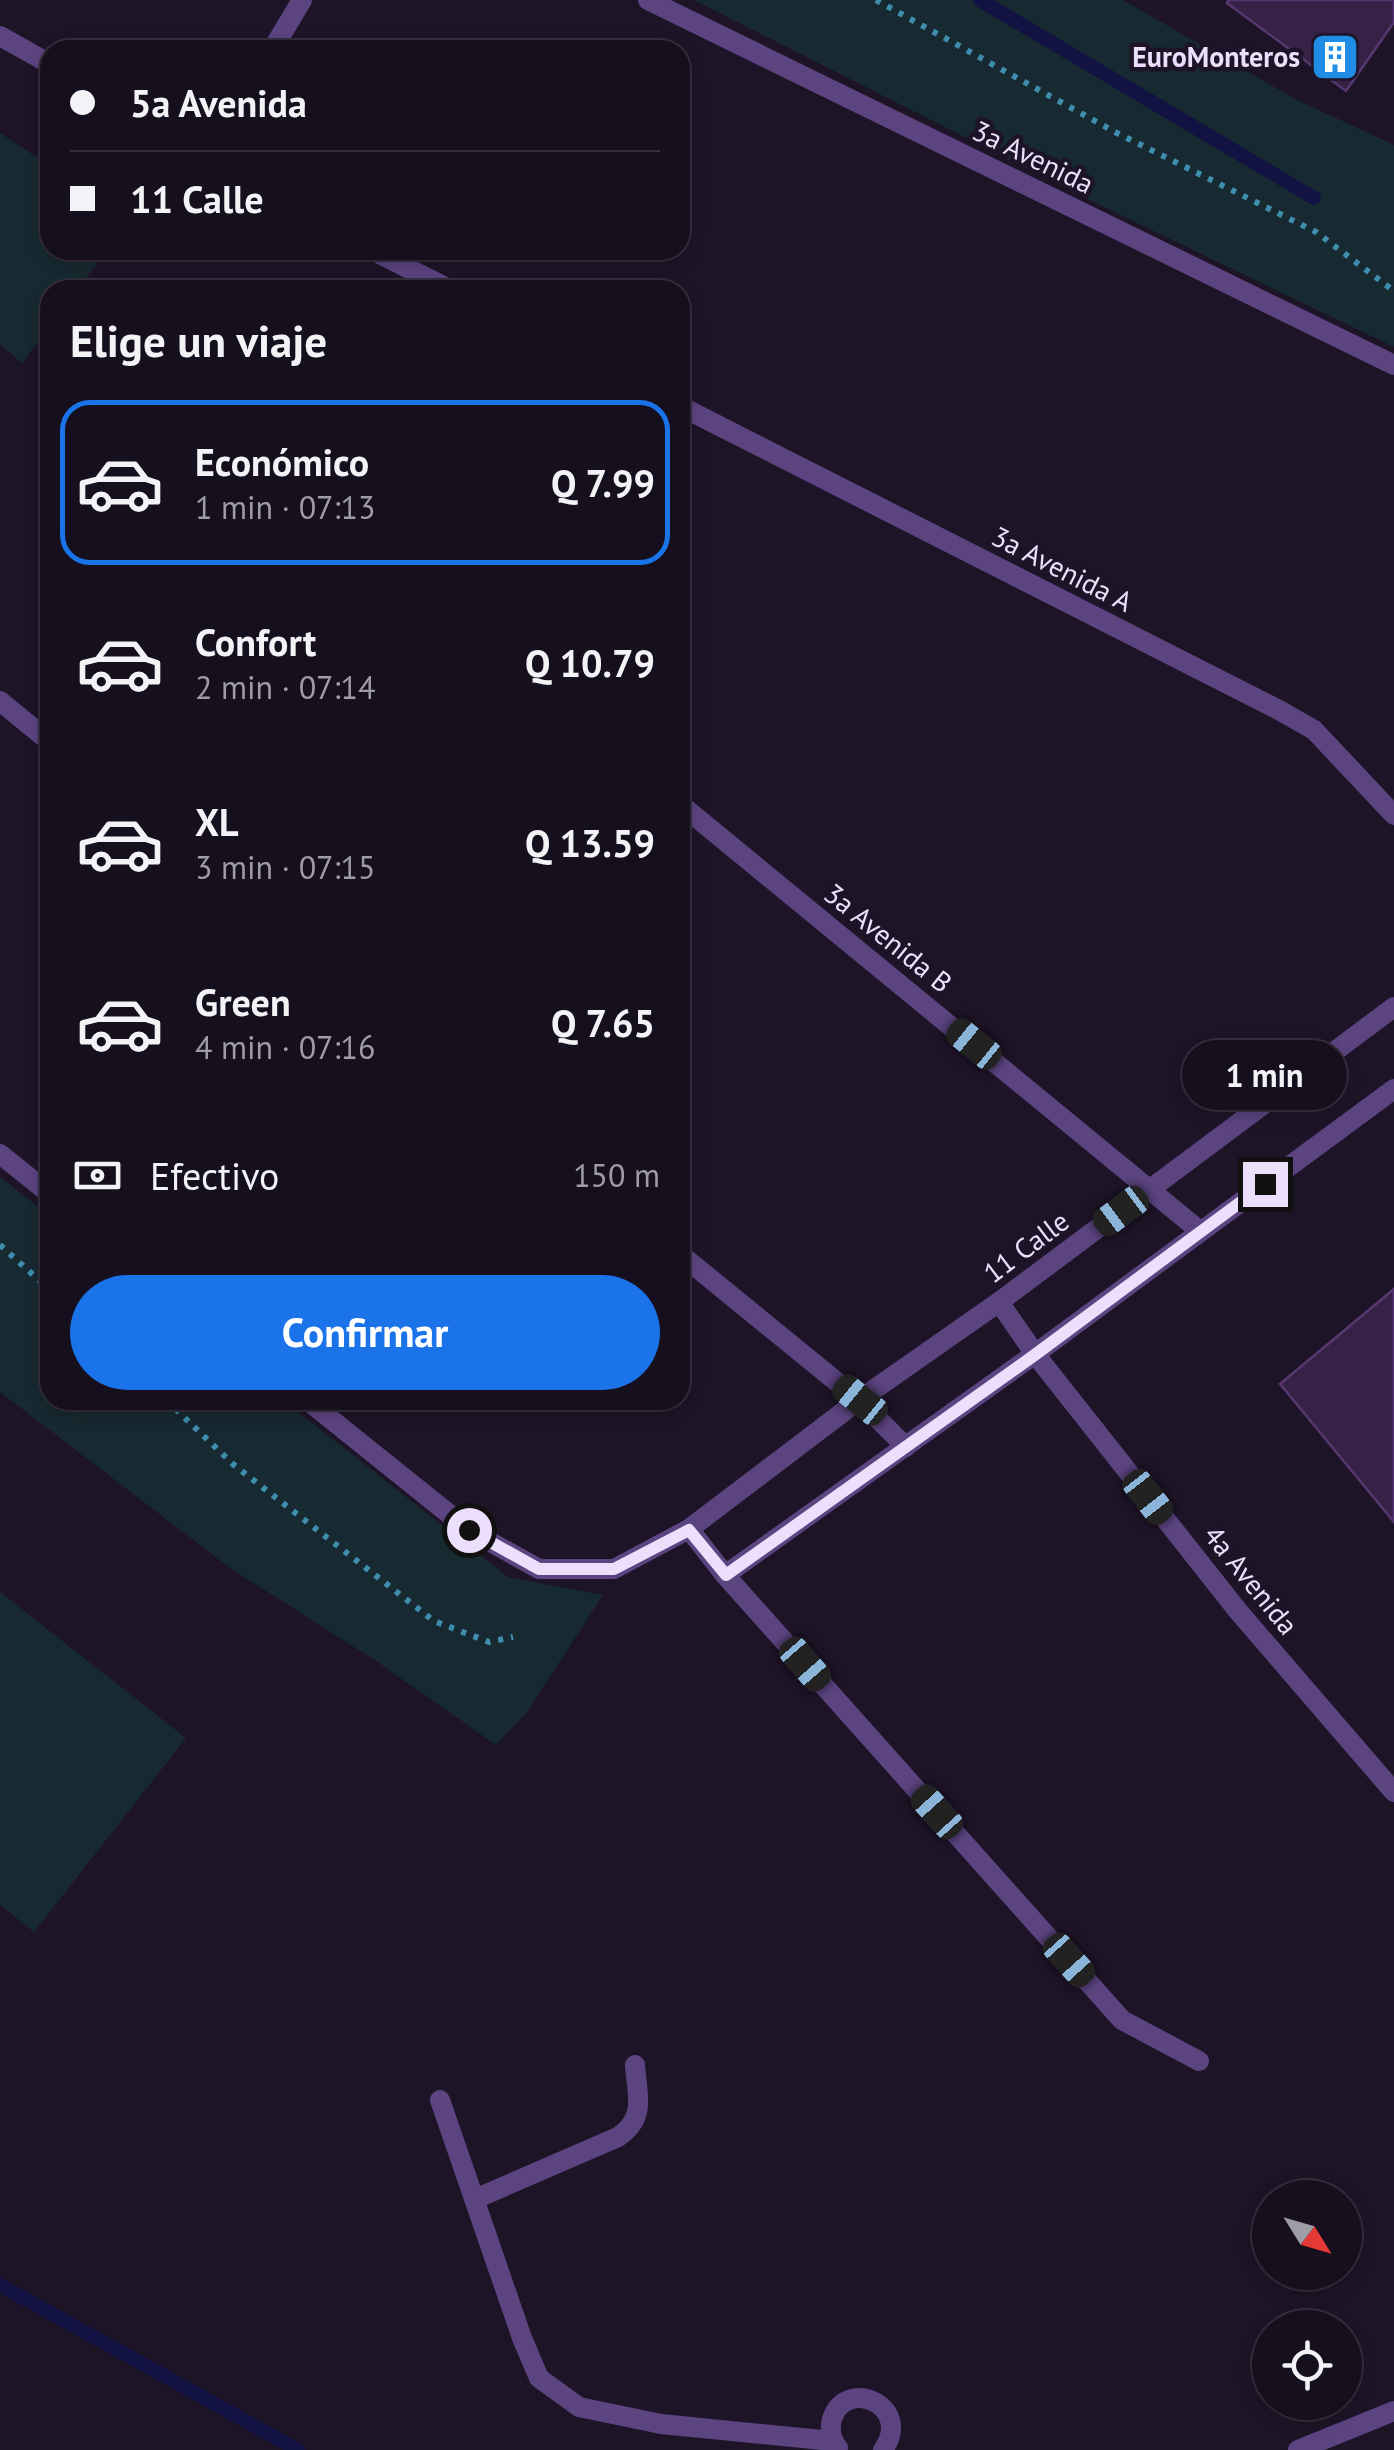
<!DOCTYPE html>
<html lang="es">
<meta charset="utf-8">
<style>
:root{--surface:#160f1e;--page:#231d2b;--text:#f1f3f6;--muted:#9e9ca4;--line:#352f3c;--accent:#1a73e8}
body{margin:0;font-family:"PT Sans",sans-serif;background:var(--page);color:var(--text);height:100vh;display:flex;flex-direction:column;font-size:38px;white-space:nowrap}
*{box-sizing:border-box;margin:0}
p{font-size:32px;color:var(--muted)}
.icon{flex:none;width:55px;height:55px;fill:none;stroke:currentColor;stroke-width:2;stroke-linecap:round;stroke-linejoin:round}
.map{position:relative;flex:1;overflow:hidden}
.details{position:absolute;left:40px;top:280px;width:650px;height:1130px;display:flex;flex-direction:column;background:var(--surface);border-radius:30px;box-shadow:0 5px 15px #0003,0 0 0 2px var(--line)}
.details>*{flex:none}
.guide{position:absolute;left:40px;top:40px;width:650px;height:220px;border-radius:30px;box-shadow:0 5px 15px #0003,0 0 0 2px var(--line);display:grid;align-content:center;height:220px;padding:0 30px;background:var(--surface)}
.needle{width:65px;rotate:127deg}
.tools{position:absolute;left:1252px;top:2180px;display:grid;gap:20px}
.tools a{display:grid;place-items:center;width:110px;height:110px;border-radius:50%;background:var(--surface);box-shadow:0 5px 15px #0003,0 0 0 2px var(--line);font-size:50px}
.end{position:absolute;width:45px;height:45px;margin:-22px;border:12px solid #ecdffb;background:#111;box-shadow:0 0 0 5px #111}
.from{border-radius:50%}
.bubble{position:absolute;height:70px;border-radius:35px;background:var(--surface);box-shadow:0 5px 15px #0003,0 0 0 2px var(--line);font-size:32px;font-weight:700;line-height:70px;text-align:center}
.car{position:absolute;width:30px;height:60px;margin:-30px -15px;border-radius:12px;box-shadow:0 0 8px 2px #0007;background:linear-gradient(#222 24%,#8ab4d8 0 40%,#222 0 76%,#8ab4d8 0 86%,#222 0)}
.guide b{display:flex;align-items:center;gap:35px;height:95px;font-size:38px}
.guide b+b{border-top:2px solid var(--line)}
.guide i{width:25px;height:25px;background:var(--text)}
ul{padding:0;list-style:none}
li{display:flex;align-items:center;gap:30px;height:165px;margin:0 20px 15px;padding:0 10px;border:5px solid transparent;border-radius:30px}
li div{flex:1}
li b{display:block;font-size:38px}
li em{font-style:normal;font-weight:700}
li.on{border-color:var(--accent)}
li>.icon{width:90px;height:90px;stroke-width:1.5}
h2{padding:0 30px;font-size:45px;line-height:120px}
.pay{display:flex;align-items:center;gap:25px;height:110px;padding:0 30px;font-size:38px}
.pay p{margin-inline-start:auto}
.cta{display:flex;gap:20px;margin-top:auto;padding:20px 30px}
.cta a{flex:1;height:115px;border-radius:60px;background:var(--accent);color:#fff;font-size:40px;font-weight:700;line-height:115px;text-align:center}
.map>svg:first-child{display:block}
.green{fill:#172931}
.lines{fill:none;stroke-linecap:round;stroke-linejoin:round}
.stream{stroke:#121243;stroke-width:14}
.building{fill:#362247;stroke:#563770;stroke-width:2.5}
.path{stroke:#3f8eae;stroke-width:6;stroke-dasharray:5 8;stroke-linecap:butt}
.lane{stroke:#5c4481;stroke-width:20}
.street{stroke:#5c4481;stroke-width:20}
.route{stroke:#ecdffb;stroke-width:12}
.labels{text-anchor:middle;stroke-width:9;stroke-linejoin:round;paint-order:stroke}
.poi-label{font-size:28px;font-weight:bold;fill:#ecdffb;stroke:#1e1428;text-anchor:end}
.street-label{font-size:28px;fill:#ecdffb;stroke:#1e1428}
</style>
<div class="map">
<svg width="1394" height="2450" viewBox="0 0 1394 2450">
<rect width="100%" height="100%" fill="#1e1428"/>
<!-- green -->
<g class="green">
<polygon points="694,0 1123,0 1295,99 1394,145 1394,347 1079,195"/>
<polygon points="0,133 50,166 50,250 107,250 77,290 50,290 50,326 22,363 0,344"/>
<polygon points="0,1177 50,1216 50,1400 283,1400 508,1577 603,1595 527,1712 496,1745 376,1661 230,1568 0,1392"/>
<polygon points="0,1592 186,1738 34,1932 0,1905"/>
</g>
<g class="lines">
<!-- stream -->
<g class="stream">
<polyline points="980,0 1314,198"/>
<polyline points="0,2285 298,2450"/>
</g>
</g>
<!-- building -->
<g class="building">
<polygon points="1228,0 1394,0 1394,22 1346,91 1227,3"/>
<polygon points="1394,1289 1394,1522 1280,1384"/>
</g>
<g class="lines">
<!-- path -->
<g class="path">
<polyline points="876,0 1115,132 1316,232 1394,291"/>
<polyline points="0,1245 50,1290"/>
<polyline points="166,1400 234,1465 434,1621 489,1642 513,1637"/>
</g>
<!-- lane -->
<g class="lane">
<polyline points="440,2100 522,2338 539,2378 579,2407 661,2424 832,2441"/>
<path d="M 475,2199 L 618,2137 C 647,2117 637,2096 635,2065"/>
<path d="M 838,2448 C 831,2439 829,2430 832,2419 C 846,2376 914,2406 883,2450"/>
<polyline points="1298,2450 1394,2411"/>
</g>
<!-- street -->
<g class="street">
<polyline points="648,0 1394,365"/>
<polyline points="0,36 50,64"/>
<polyline points="272,50 302,0"/>
<polyline points="372,250 451,290"/>
<polyline points="680,406 1279,710 1314,730 1394,815"/>
<polyline points="0,701 50,742"/>
<polyline points="680,804 1200,1231"/>
<polyline points="0,1154 50,1194"/>
<polyline points="680,1254 859,1400 906,1447"/>
<polyline points="999,1302 1035,1354 1238,1611 1394,1792"/>
<polyline points="307,1400 469,1530 539,1569 614,1569 689,1529 859,1400 999,1302 1394,1007"/>
<polyline points="689,1529 725,1575 1122,2020 1199,2061"/>
<polyline points="725,1575 1035,1354 1394,1089"/>
</g>
</g>
<g class="lines">
<!-- route -->
<polyline class="route" points="469,1530 539,1569 614,1569 689,1530 726,1575 1036,1354 1265,1184"/>
</g>
<!-- icons -->
<defs>
<g id="building-square" transform="scale(2.5)"><rect x="-9" y="-9" width="18" height="18" rx="4" fill="#218ce5" stroke="#1e1428"/><path d="M-4-6H4V6H1V3H-1V6H-4ZM-2.5-4.3h1.7v1.8h-1.7ZM.8-4.3h1.7v1.8H.8ZM-2.5-1h1.7V.8h-1.7ZM.8-1h1.7V.8H.8Z" fill="#fff"/></g>
</defs>
<g fill-rule="evenodd">
<use href="#building-square" x="1335" y="57"/>
</g>
<g class="labels">
<!-- poi labels -->
<g class="poi-label">
<text x="1300" y="67">EuroMonteros</text>
</g>
<!-- street labels -->
<g class="street-label">
<text transform="translate(1033 157) rotate(26)" y="10">3a Avenida</text>
<text transform="translate(1062 569) rotate(27)" y="10">3a Avenida A</text>
<text transform="translate(888 938) rotate(39)" y="10">3a Avenida B</text>
<text transform="translate(1026 1247) rotate(-37)" y="10">11 Calle</text>
<text transform="translate(1251 1580) rotate(51)" y="10">4a Avenida</text>
</g>
</g>
</svg>
<div class="tools">
<a><svg class="needle" viewBox="-14 -14 28 28"><path d="M0-13l5 13h-10z" fill="#e53935"/><path d="M0 13l5-13h-10z" fill="#9e9ca4"/></svg></a>
<a><svg class="icon" aria-label="locate" viewBox="0 0 24 24"><circle cx="12" cy="12" r="6"/><path d="M12 2v4M12 18v4M2 12h4M18 12h4"/></svg></a>
</div>
<i class="end from" style="left:469px;top:1530px"></i>
<i class="end" style="left:1265px;top:1184px"></i>
<div class="bubble" style="left:1182px;top:1040px;width:165px">1 min</div>
<i class="car" style="left:974px;top:1044px;rotate:309deg"></i>
<i class="car" style="left:1121px;top:1211px;rotate:233deg"></i>
<i class="car" style="left:860px;top:1400px;rotate:309deg"></i>
<i class="car" style="left:1148px;top:1497px;rotate:142deg"></i>
<i class="car" style="left:805px;top:1664px;rotate:139deg"></i>
<i class="car" style="left:937px;top:1812px;rotate:318deg"></i>
<i class="car" style="left:1069px;top:1960px;rotate:138deg"></i>
<div class="guide">
<b><i class="from"></i>5a Avenida</b>
<b><i></i>11 Calle</b>
</div>
<section class="details">
<h2>Elige un viaje</h2>
<ul>
<li class="on"><svg class="icon" aria-label="car" viewBox="0 0 24 24"><path d="M5 17H2v-5l4-1 3-4h7l3 4 3 1v5h-3M9 17h6M6 11h13"/><circle cx="7" cy="17" r="2"/><circle cx="17" cy="17" r="2"/></svg><div><b>Económico</b><p>1 min · 07:13</p></div><em>Q 7.99</em></li>
<li><svg class="icon" aria-label="car" viewBox="0 0 24 24"><path d="M5 17H2v-5l4-1 3-4h7l3 4 3 1v5h-3M9 17h6M6 11h13"/><circle cx="7" cy="17" r="2"/><circle cx="17" cy="17" r="2"/></svg><div><b>Confort</b><p>2 min · 07:14</p></div><em>Q 10.79</em></li>
<li><svg class="icon" aria-label="car" viewBox="0 0 24 24"><path d="M5 17H2v-5l4-1 3-4h7l3 4 3 1v5h-3M9 17h6M6 11h13"/><circle cx="7" cy="17" r="2"/><circle cx="17" cy="17" r="2"/></svg><div><b>XL</b><p>3 min · 07:15</p></div><em>Q 13.59</em></li>
<li><svg class="icon" aria-label="car" viewBox="0 0 24 24"><path d="M5 17H2v-5l4-1 3-4h7l3 4 3 1v5h-3M9 17h6M6 11h13"/><circle cx="7" cy="17" r="2"/><circle cx="17" cy="17" r="2"/></svg><div><b>Green</b><p>4 min · 07:16</p></div><em>Q 7.65</em></li>
</ul>
<div class="pay"><svg class="icon" aria-label="cash" viewBox="0 0 24 24"><path d="M3 7h18v10H3z"/><circle cx="12" cy="12" r="2"/></svg>Efectivo<p>150 m</p></div>
<div class="cta"><a>Confirmar</a></div>
</section>
</div>
